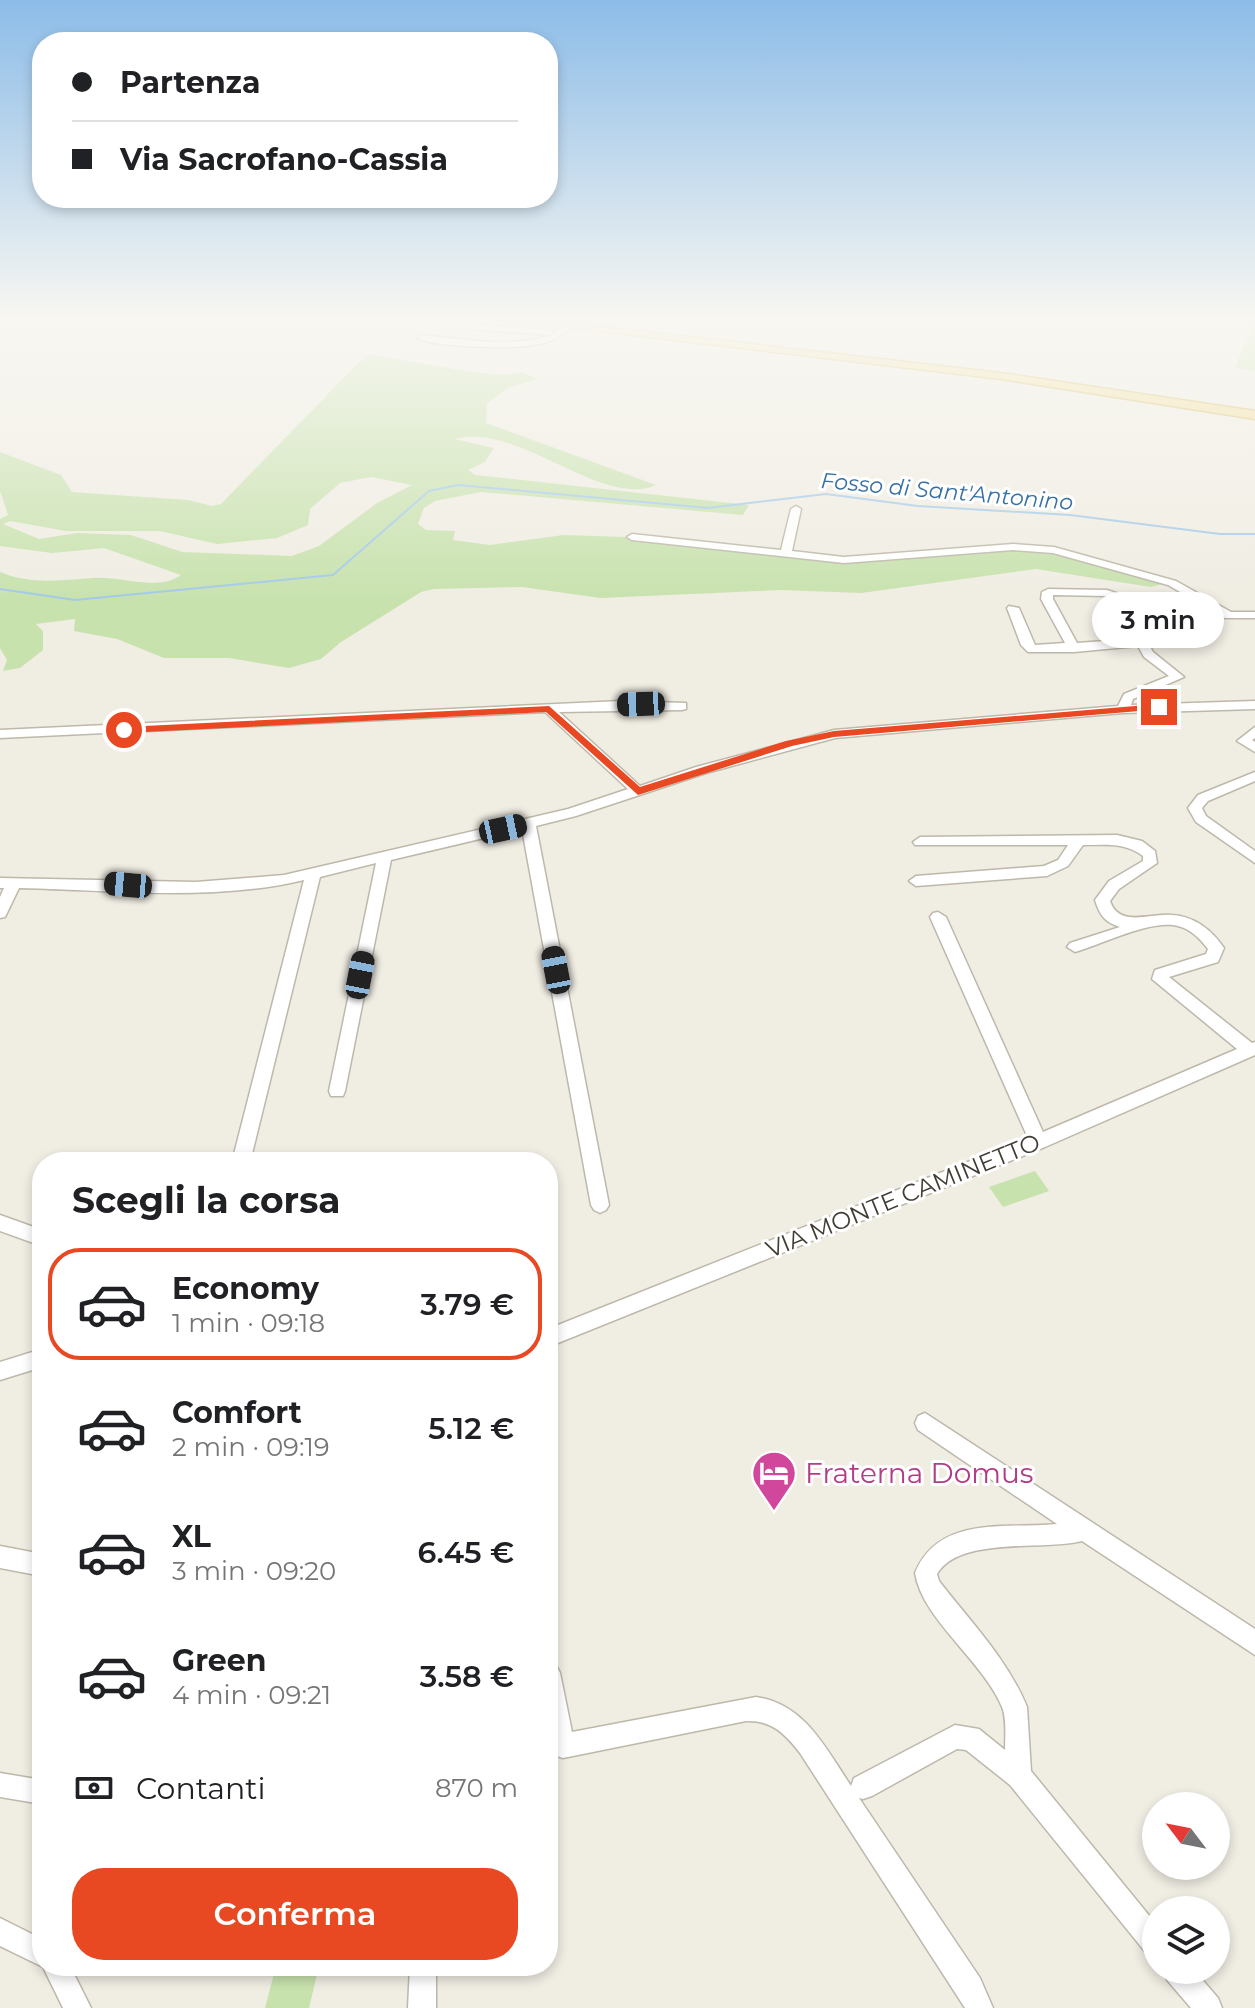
<!DOCTYPE html>
<html lang="it">
<meta charset="utf-8">
<style>
:root{--surface:#fff;--page:#f6f6f6;--text:#202124;--muted:#757577;--line:#e0e0e0;--accent:#e84922}
body{margin:0;font-family:Montserrat,sans-serif;background:var(--page);color:var(--text);height:100vh;display:flex;flex-direction:column;font-size:30px;white-space:nowrap}
*{box-sizing:border-box;margin:0}
p{font-size:26px;color:var(--muted)}
.icon{flex:none;width:44px;height:44px;fill:none;stroke:currentColor;stroke-width:2;stroke-linecap:round;stroke-linejoin:round}
.map{position:relative;flex:1;overflow:hidden}
.sheet{position:absolute;left:32px;top:1152px;width:526px;height:824px;display:flex;flex-direction:column;background:var(--surface);border-radius:32px;box-shadow:0 4px 12px #0003}
.sheet>*{flex:none}
.guide{position:absolute;left:32px;top:32px;width:526px;height:176px;border-radius:32px;box-shadow:0 4px 12px #0003;display:grid;align-content:center;height:176px;padding:0 40px;background:var(--surface)}
.needle{width:52px;rotate:302deg}
.tools{position:absolute;left:1142px;top:1792px;display:grid;gap:16px}
.tools a{display:grid;place-items:center;width:88px;height:88px;border-radius:50%;background:var(--surface);box-shadow:0 4px 12px #0003;font-size:40px}
.end{position:absolute;width:36px;height:36px;margin:-18px;border:10px solid #e84922;background:#fff;box-shadow:0 0 0 4px #fff}
.from{border-radius:50%}
.bubble{position:absolute;height:56px;border-radius:28px;background:var(--surface);box-shadow:0 4px 12px #0003;font-size:26px;font-weight:600;line-height:56px;text-align:center}
.car{position:absolute;width:24px;height:48px;margin:-24px -12px;border-radius:10px;box-shadow:0 0 6px 2px #0007;background:linear-gradient(#222 24%,#8ab4d8 0 40%,#222 0 76%,#8ab4d8 0 86%,#222 0)}
.guide b{display:flex;align-items:center;gap:28px;height:76px;font-size:30px}
.guide b+b{border-top:2px solid var(--line)}
.guide i{width:20px;height:20px;background:var(--text)}
ul{padding:0;list-style:none}
li{display:flex;align-items:center;gap:24px;height:112px;margin:0 16px 12px;padding:0 24px;border:4px solid transparent;border-radius:32px}
li div{flex:1}
li b{display:block;font-size:30px}
li em{font-style:normal;font-weight:600}
li.current{border-color:var(--accent)}
li>.icon{width:72px;height:72px;stroke-width:1.5}
h2{padding:0 40px;font-size:36px;line-height:96px}
.pay{display:flex;align-items:center;gap:20px;height:88px;padding:0 40px;font-size:30px}
.pay p{margin-inline-start:auto}
.primary-button{display:flex;gap:16px;margin-top:auto;padding:16px 40px}
.primary-button a{flex:1;height:92px;border-radius:32px;background:var(--accent);color:#fff;font-size:32px;font-weight:600;line-height:92px;text-align:center}
.map>svg:first-child{display:block}
.green{fill:#c8e2ae;fill-rule:evenodd}
.lines{fill:none;stroke-linecap:round;stroke-linejoin:round}
.stream{stroke:#a3c9e9;stroke-width:2}
.minor-casing{stroke:#bdb8aa;stroke-width:3}
.major-casing{stroke:#d9bd68;stroke-width:3}
.minor{fill:#fff;fill-rule:evenodd}
.major{fill:#f6df97;fill-rule:evenodd}
.route{fill:#e84922}
.labels{text-anchor:middle;stroke-width:6;stroke-linejoin:round;paint-order:stroke}
.far-water-label{font-size:22px;font-style:italic;fill:#3770a4;stroke:#fff}
.street-label{font-size:24px;fill:#413d34;stroke:#fff}
.near-hotel-label{font-size:28px;fill:#b23c85;stroke:#fff;text-anchor:start}
</style>
<div class="map">
<svg width="1255" height="2008" viewBox="0 0 1255 2008">
<rect width="100%" height="100%" fill="#f0ede3"/>
<!-- green -->
<g class="green">
<polygon points="1210,319 1255,319 1255,371 1235,367 1254,323"/>
<path d="M 367,354 L 472,372 L 504,375 L 521,372 L 538,379 L 510,387 L 487,403 L 486,423 L 656,485 C 601,509 519,422 455,439 L 494,448 L 485,462 L 468,470 L 475,475 L 749,505 L 743,515 L 481,492 L 435,501 L 424,508 L 418,524 L 426,530 L 455,531 L 453,540 L 490,545 L 564,535 L 624,537 L 838,563 L 1016,549 L 1052,551 L 1167,583 L 1151,587 L 1036,569 L 861,593 L 781,590 L 601,598 L 522,587 L 434,589 L 421,592 L 341,642 L 321,659 L 289,668 L 229,658 L 164,658 L 117,639 L 74,631 L 75,619 L 36,624 L 43,631 L 43,650 L 20,668 L 3,671 L 7,660 L 0,648 L 0,572 C 31,585 62,580 94,578 C 121,576 158,592 181,575 L 104,548 L 52,553 L 0,546 L 0,519 L 8,515 L 0,491 L 0,452 L 61,475 L 72,492 L 188,500 L 212,506 L 221,504 ZM 371,477 L 412,485 L 377,503 L 319,546 L 292,556 L 182,552 L 131,535 L 77,533 L 39,539 L 3,524 L 10,521 L 66,531 L 160,531 L 217,544 L 277,538 L 308,525 L 310,509 L 340,483 Z"/>
<polygon points="1035,1171 1049,1191 1003,1207 989,1187"/>
<polygon points="276,1966 319,1966 309,2008 265,2008"/>
</g>
<g class="lines">
<!-- stream -->
<polyline class="stream" points="0,589 75,600 333,575 429,491 458,485 708,508 826,494 918,506 1070,515 1220,534 1255,534"/>
<!-- minor casing -->
<g class="minor-casing">
<g id="minor">
<path d="M 471,324 L 549,330 L 552,331 L 552,335 L 564,325 L 571,327 C 563,335 555,340 544,343 C 520,350 438,348 417,338 L 421,335 C 464,339 510,349 552,335 L 468,329 L 468,325 Z"/>
<polygon points="796,506 801,509 792,551 844,557 1013,544 1054,547 1176,581 1231,612 1255,612 1255,618 1225,618 1168,585 1053,553 1013,550 844,563 632,540 627,537 632,534 781,550 791,509"/>
<path d="M 1048,589 L 1107,590 L 1122,595 L 1153,652 L 1184,677 L 1133,699 L 1131,705 L 1255,701 L 1255,709 L 1123,713 L 835,738 L 706,773 L 576,816 L 536,826 L 609,1205 L 606,1210 L 600,1213 L 594,1210 L 591,1205 L 522,829 L 391,860 L 345,1091 L 343,1096 L 331,1096 L 329,1091 L 376,863 L 320,877 L 250,1162 L 232,1162 L 304,880 C 213,902 112,890 19,888 L 5,917 L 0,918 L 0,897 L 4,888 L 0,888 L 0,878 L 196,882 L 284,875 L 568,809 L 628,789 L 545,712 L 0,738 L 0,730 L 621,701 L 686,703 L 686,709 L 682,710 L 559,712 L 640,786 L 696,767 L 834,730 L 1118,706 L 1124,694 L 1169,676 L 1144,657 L 1138,646 L 1074,652 L 1028,652 L 1021,645 L 1007,608 L 1009,606 L 1019,608 L 1035,645 L 1065,643 L 1041,599 L 1042,592 ZM 1053,595 L 1106,596 L 1113,599 L 1134,639 L 1077,643 L 1053,599 Z"/>
<polygon points="1255,727 1255,738 1252,740 1255,742 1255,752 1237,741"/>
<polygon points="1255,772 1255,781 1208,801 1202,808 1206,816 1255,851 1255,863 1196,822 1188,808 1198,795"/>
<path d="M 1117,835 L 1142,841 L 1155,851 L 1157,863 L 1119,889 L 1110,901 C 1119,928 1150,913 1172,915 C 1194,916 1212,930 1224,948 L 1218,962 L 1169,977 L 1252,1043 L 1255,1042 L 1255,1055 L 1045,1147 L 548,1347 L 548,1329 L 1028,1138 L 930,917 L 933,913 L 938,912 L 946,917 L 1043,1132 L 1237,1049 L 1152,979 L 1155,970 L 1206,954 L 1208,949 C 1200,939 1191,929 1178,926 C 1151,919 1103,944 1075,952 L 1067,947 L 1070,943 L 1120,927 C 1105,922 1100,916 1095,900 L 1109,881 L 1143,861 L 1143,856 C 1125,842 1105,845 1083,845 L 1068,866 L 1047,876 L 916,886 L 909,881 L 916,876 L 1044,866 L 1058,860 L 1068,845 L 915,845 L 913,842 L 920,837 Z"/>
<polygon points="0,1215 42,1230 42,1246 0,1231"/>
<polygon points="42,1349 42,1367 0,1380 0,1362"/>
<path d="M 925,1413 L 1255,1629 L 1255,1655 L 1082,1541 C 1042,1551 960,1536 937,1574 L 939,1581 C 970,1621 1008,1660 1027,1707 L 1031,1771 L 1156,1924 L 1156,1958 L 1147,1954 L 1010,1785 L 966,1750 L 957,1749 L 872,1796 L 863,1799 L 859,1798 L 980,1978 L 993,2008 L 965,2008 L 800,1753 C 785,1734 772,1720 746,1721 L 563,1758 L 554,1755 L 548,1732 L 548,1661 L 556,1665 L 560,1673 L 572,1732 L 756,1697 C 805,1704 826,1749 851,1786 L 854,1778 L 955,1725 L 979,1729 L 1005,1750 C 1005,1737 1007,1719 1002,1707 C 983,1661 922,1619 915,1573 C 939,1515 1005,1529 1057,1524 L 918,1430 L 915,1423 L 918,1416 Z"/>
<polygon points="0,1546 42,1554 42,1576 0,1568"/>
<polygon points="0,1773 42,1780 42,1804 0,1797"/>
<polygon points="0,1918 42,1939 42,1966 70,1966 91,2008 63,2008 43,1967 0,1946"/>
<polygon points="410,1966 436,1966 436,2008 408,2008"/>
<polygon points="1164,1970 1194,1970 1218,1998 1222,2008 1191,2008 1167,1980"/>
</g>
</g>
<!-- major casing -->
<g class="major-casing">
<polygon id="major" points="499,319 534,319 1001,373 1255,411 1255,419 1001,379"/>
</g>
<!-- minor -->
<use href="#minor" class="minor"/>
<!-- major -->
<use href="#major" class="major"/>
</g>
<!-- sky -->
<linearGradient id="sky" x2="0" y2="1"><stop stop-color="#8cbce8"/><stop offset="0.53" stop-color="#f8f7f2"/><stop offset="1" stop-color="#f8f7f2" stop-opacity="0"/></linearGradient>
<rect width="1255" height="600" fill="url(#sky)"/>
<!-- route -->
<polygon class="route" points="1159,704 1163,709 834,737 792,746 638,795 546,712 124,733 119,730 124,727 549,706 640,787 786,741 834,731"/>
<!-- icons -->
<defs>
<g id="hotel-pin" transform="scale(2.3)"><path d="M0 17L-7.5 6A9.5 9.5 0 1 1 7.5 6Z" fill="#d1479c" stroke="#fff"/><path d="M-6-4.5h1.5V1H6V5H4.5V3h-9V5H-6ZM-4 0a1.8 1.8 0 1 1 3.6 0ZM.5 0V-2.5h3Q6-2.5 6 0Z" fill="#fff"/></g>
</defs>
<g fill-rule="evenodd">
<use href="#hotel-pin" x="774" y="1473"/>
</g>
<g class="labels">
<!-- far-water labels -->
<g class="far-water-label">
<text transform="translate(947 491) rotate(5)" y="8">Fosso di Sant'Antonino</text>
</g>
<!-- street labels -->
<g class="street-label">
<text transform="translate(903 1196) rotate(-22)" y="8">VIA MONTE CAMINETTO</text>
</g>
<!-- near-hotel labels -->
<g class="near-hotel-label">
<text x="805" y="1483">Fraterna Domus</text>
</g>
</g>
</svg>
<div class="tools">
<a><svg class="needle" viewBox="-14 -14 28 28"><path d="M0-13l5 13h-10z" fill="#e53935"/><path d="M0 13l5-13h-10z" fill="#757577"/></svg></a>
<a><svg class="icon" aria-label="layers" viewBox="0 0 24 24"><path d="M12 4l9 5-9 5-9-5zM3 14l9 5 9-5"/></svg></a>
</div>
<i class="end from" style="left:124px;top:730px"></i>
<i class="end" style="left:1159px;top:707px"></i>
<div class="bubble" style="left:1092px;top:592px;width:132px">3 min</div>
<i class="car" style="left:641px;top:704px;rotate:268deg"></i>
<i class="car" style="left:503px;top:829px;rotate:78deg"></i>
<i class="car" style="left:128px;top:885px;rotate:275deg"></i>
<i class="car" style="left:556px;top:970px;rotate:349deg"></i>
<i class="car" style="left:360px;top:975px;rotate:11deg"></i>
<div class="guide">
<b><i class="from"></i>Partenza</b>
<b><i></i>Via Sacrofano-Cassia</b>
</div>
<section class="sheet">
<h2>Scegli la corsa</h2>
<ul>
<li class="current"><svg class="icon" aria-label="car" viewBox="0 0 24 24"><path d="M5 17H2v-5l4-1 3-4h7l3 4 3 1v5h-3M9 17h6M6 11h13"/><circle cx="7" cy="17" r="2"/><circle cx="17" cy="17" r="2"/></svg><div><b>Economy</b><p>1 min · 09:18</p></div><em>3.79 €</em></li>
<li><svg class="icon" aria-label="car" viewBox="0 0 24 24"><path d="M5 17H2v-5l4-1 3-4h7l3 4 3 1v5h-3M9 17h6M6 11h13"/><circle cx="7" cy="17" r="2"/><circle cx="17" cy="17" r="2"/></svg><div><b>Comfort</b><p>2 min · 09:19</p></div><em>5.12 €</em></li>
<li><svg class="icon" aria-label="car" viewBox="0 0 24 24"><path d="M5 17H2v-5l4-1 3-4h7l3 4 3 1v5h-3M9 17h6M6 11h13"/><circle cx="7" cy="17" r="2"/><circle cx="17" cy="17" r="2"/></svg><div><b>XL</b><p>3 min · 09:20</p></div><em>6.45 €</em></li>
<li><svg class="icon" aria-label="car" viewBox="0 0 24 24"><path d="M5 17H2v-5l4-1 3-4h7l3 4 3 1v5h-3M9 17h6M6 11h13"/><circle cx="7" cy="17" r="2"/><circle cx="17" cy="17" r="2"/></svg><div><b>Green</b><p>4 min · 09:21</p></div><em>3.58 €</em></li>
</ul>
<div class="pay"><svg class="icon" aria-label="cash" viewBox="0 0 24 24"><path d="M3 7h18v10H3z"/><circle cx="12" cy="12" r="2"/></svg>Contanti<p>870 m</p></div>
<div class="primary-button"><a>Conferma</a></div>
</section>
</div>
